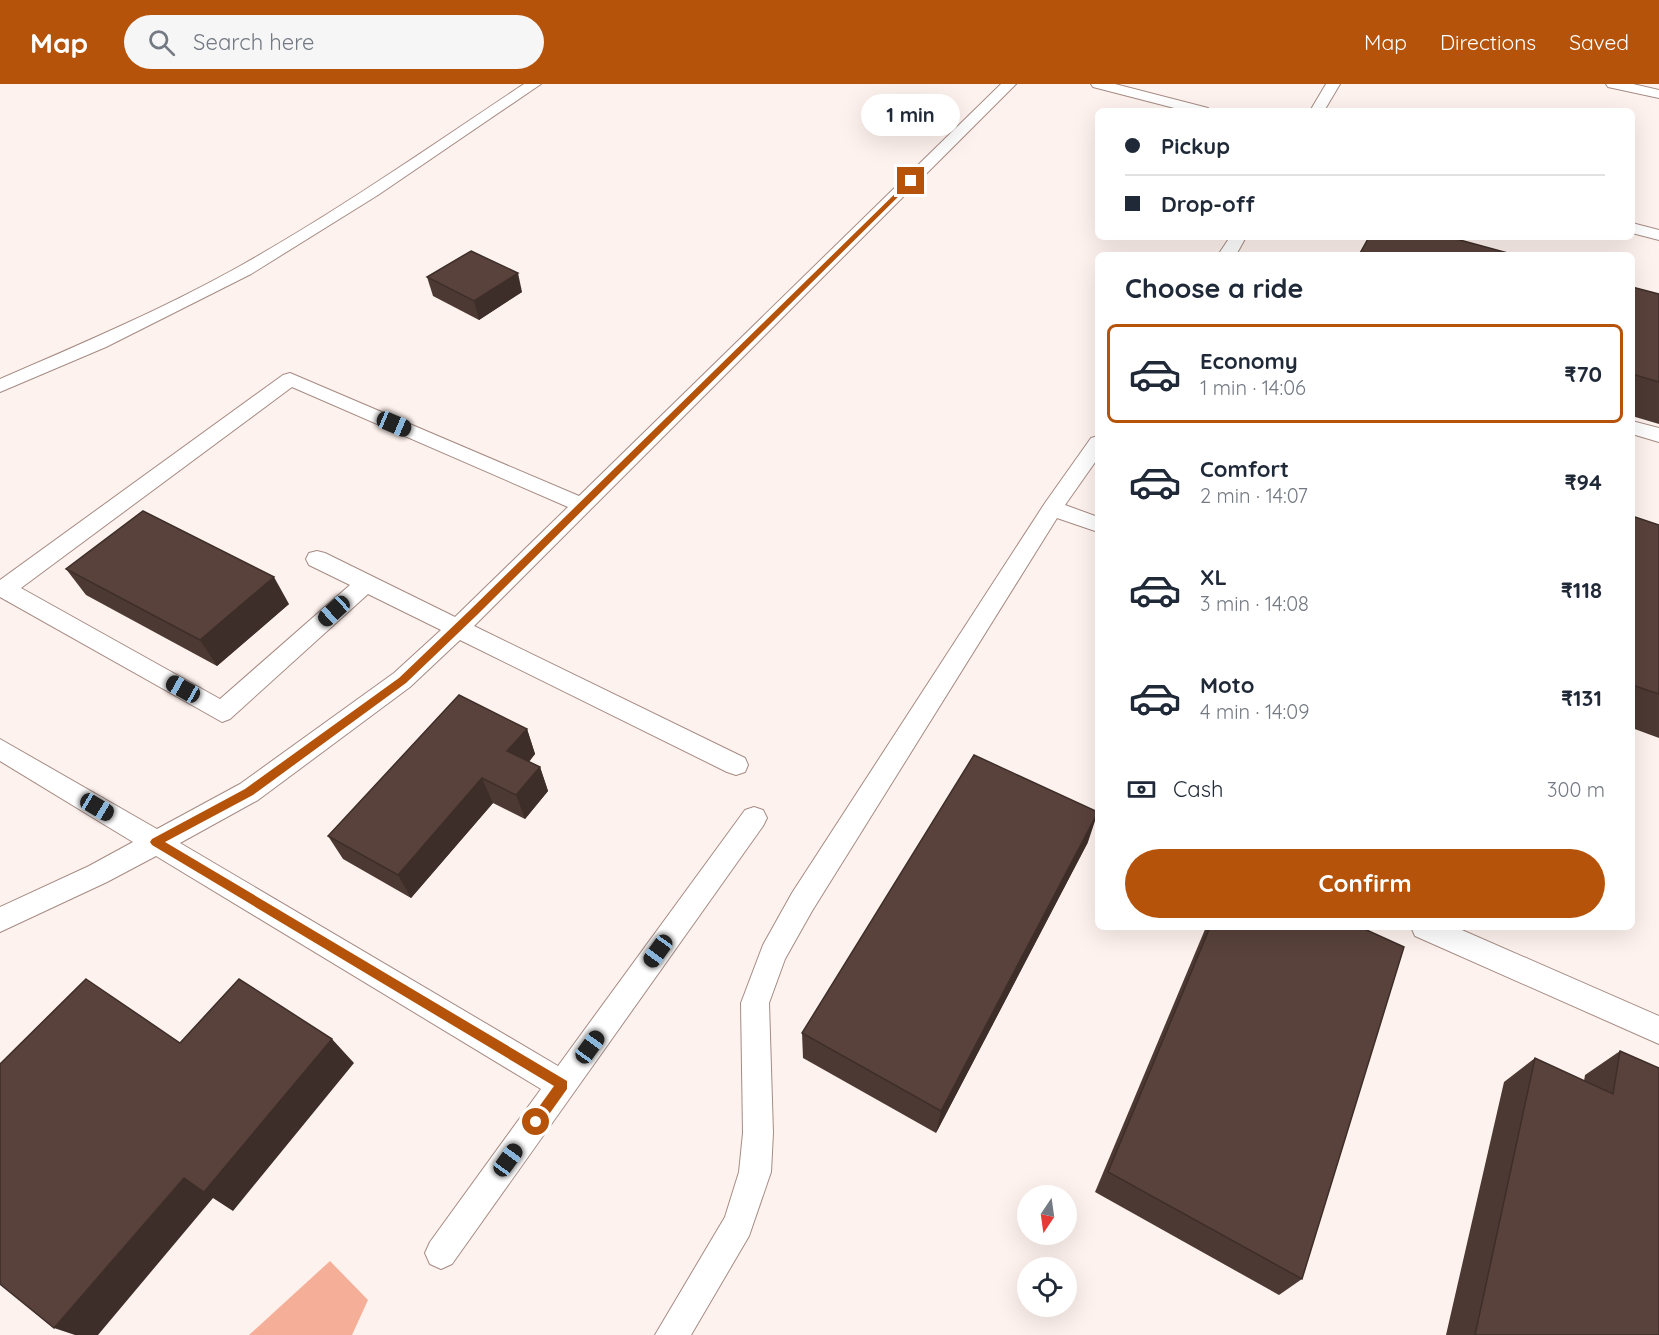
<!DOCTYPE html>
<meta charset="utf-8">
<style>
:root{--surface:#fff;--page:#f6f6f7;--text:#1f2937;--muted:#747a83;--line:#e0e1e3;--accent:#b45309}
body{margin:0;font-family:Quicksand,sans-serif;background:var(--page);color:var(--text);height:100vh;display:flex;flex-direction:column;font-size:22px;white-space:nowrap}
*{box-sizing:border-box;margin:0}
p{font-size:20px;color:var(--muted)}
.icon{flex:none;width:33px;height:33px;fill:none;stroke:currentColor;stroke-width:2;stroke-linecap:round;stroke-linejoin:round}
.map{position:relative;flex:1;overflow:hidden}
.details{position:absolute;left:1095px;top:168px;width:540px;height:678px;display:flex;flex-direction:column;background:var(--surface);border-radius:9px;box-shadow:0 6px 24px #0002}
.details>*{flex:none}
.hud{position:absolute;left:1095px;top:24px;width:540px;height:132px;border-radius:9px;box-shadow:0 6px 24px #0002;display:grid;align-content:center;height:132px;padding:0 30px;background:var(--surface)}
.needle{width:39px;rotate:193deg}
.fabs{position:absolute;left:1017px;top:1101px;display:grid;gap:12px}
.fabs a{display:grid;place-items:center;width:60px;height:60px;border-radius:50%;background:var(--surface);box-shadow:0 6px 24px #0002;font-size:30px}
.end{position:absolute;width:27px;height:27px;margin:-14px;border:8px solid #b45309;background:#fff;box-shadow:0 0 0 3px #fff}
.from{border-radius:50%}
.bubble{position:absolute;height:42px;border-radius:21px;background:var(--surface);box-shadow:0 6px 24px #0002;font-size:20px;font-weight:800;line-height:42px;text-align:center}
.car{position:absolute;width:18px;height:36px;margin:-18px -9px;border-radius:8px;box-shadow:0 0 4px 2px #0007;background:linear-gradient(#222 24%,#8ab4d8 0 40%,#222 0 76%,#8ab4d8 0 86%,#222 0)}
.hud b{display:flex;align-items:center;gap:21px;height:57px;font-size:22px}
.hud b+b{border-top:2px solid var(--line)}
.hud i{width:15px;height:15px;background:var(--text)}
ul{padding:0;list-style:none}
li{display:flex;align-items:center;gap:18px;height:99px;margin:0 12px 9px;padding:0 18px;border:3px solid transparent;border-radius:9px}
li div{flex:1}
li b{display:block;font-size:22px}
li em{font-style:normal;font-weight:800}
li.on{border-color:var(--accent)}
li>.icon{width:54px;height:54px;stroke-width:1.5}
h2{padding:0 30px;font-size:27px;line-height:72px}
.pay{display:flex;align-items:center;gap:15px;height:66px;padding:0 30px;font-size:22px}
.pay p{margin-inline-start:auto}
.cta{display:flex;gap:12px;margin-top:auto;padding:12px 30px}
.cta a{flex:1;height:69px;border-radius:36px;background:var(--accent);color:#fff;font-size:24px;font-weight:800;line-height:69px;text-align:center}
header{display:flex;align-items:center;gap:36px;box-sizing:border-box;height:84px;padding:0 30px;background:var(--accent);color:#fff}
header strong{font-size:28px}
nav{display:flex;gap:33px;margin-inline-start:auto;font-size:21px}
.search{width:420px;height:54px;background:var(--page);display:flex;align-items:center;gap:15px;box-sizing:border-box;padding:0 21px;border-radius:33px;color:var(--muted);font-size:22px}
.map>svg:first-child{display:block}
.water{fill:#f5af98}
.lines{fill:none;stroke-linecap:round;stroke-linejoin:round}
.lane-casing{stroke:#a68b83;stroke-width:2}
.lane{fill:#fff;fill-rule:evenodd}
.wall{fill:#4d3933}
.shaded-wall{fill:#3e2e29}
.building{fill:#59423b;stroke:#3e2e29;stroke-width:1.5}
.route{fill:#b45309}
</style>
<header>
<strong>Map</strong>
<div class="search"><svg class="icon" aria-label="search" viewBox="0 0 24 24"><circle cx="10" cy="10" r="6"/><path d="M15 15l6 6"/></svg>Search here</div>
<nav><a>Map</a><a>Directions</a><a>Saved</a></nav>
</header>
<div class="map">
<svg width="1659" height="1251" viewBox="0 0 1659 1251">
<rect width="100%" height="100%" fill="#fef2ee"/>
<!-- water -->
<polygon class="water" points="330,1177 368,1216 352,1251 249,1251"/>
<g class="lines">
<!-- lane casing -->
<g class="lane-casing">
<g id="lane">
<path d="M 524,0 L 541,0 L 378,111 L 251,190 L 106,263 L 0,308 L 0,295 C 81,260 163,225 240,182 C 338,127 431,62 524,0 Z"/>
<path d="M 1001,0 L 1016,0 L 474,542 L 745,674 L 748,681 L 745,688 L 736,691 L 727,688 L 460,556 L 410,603 L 258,716 L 180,759 L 558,982 L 745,726 L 754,723 L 763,726 L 767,734 L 763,742 L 452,1180 L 441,1185 L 430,1180 L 425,1169 L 430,1158 L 541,1005 L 156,772 L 107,798 L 0,848 L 0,823 L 89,782 L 133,758 L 0,677 L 0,655 L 157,745 L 240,700 L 394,589 L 441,546 L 368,510 L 230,635 L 222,638 L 0,513 L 0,496 L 283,291 L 290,289 L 579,412 ZM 292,303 L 568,423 L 455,533 L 325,469 L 317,467 L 309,469 L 306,475 L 309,481 L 350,501 L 220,615 L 21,504 Z"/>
<polygon points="1091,0 1115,0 1208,24 1210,27 1186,27 1093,3"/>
<polygon points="1326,0 1340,0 1324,27 1310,27"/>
<polygon points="1606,0 1633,0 1659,6 1659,14 1608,3"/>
<polygon points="1632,139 1659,146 1659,156 1632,149"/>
<polygon points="1230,153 1246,153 1236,171 1218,171"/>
<polygon points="1632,337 1659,344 1659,358 1632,350"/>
<polygon points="1098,352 1098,374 1065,421 1098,433 1098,448 1057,434 812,827 785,875 769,919 773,1049 771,1088 749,1152 691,1251 655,1251 725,1133 739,1088 743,1049 741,919 763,861 792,809 1045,419 1091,354"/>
<polygon points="1411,843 1455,843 1659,932 1659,960 1415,852"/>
</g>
</g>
<!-- lane -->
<use href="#lane" class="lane"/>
</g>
<!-- wall -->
<g class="wall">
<polygon points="427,193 522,208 479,236 433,212"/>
<polygon points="1632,203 1659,210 1659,340 1632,332"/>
<polygon points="1632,432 1659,441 1659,654 1632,644"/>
<polygon points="66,485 289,520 217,582 86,511"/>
<polygon points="527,645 535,670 529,678 540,683 548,707 525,735 493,719 411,814 343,775 328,752"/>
<polygon points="1088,758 936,1049 803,974 802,949"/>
<polygon points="1206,843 1360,843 1302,1195 1279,1211 1095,1108"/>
<polygon points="1620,967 1659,1251 1446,1251 1504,998 1535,974 1584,997 1585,991"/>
</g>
<!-- shaded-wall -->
<g class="shaded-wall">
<polygon points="518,189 522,208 479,236 474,217"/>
<polygon points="274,493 289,520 217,582 200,556"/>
<polygon points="527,645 535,670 516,692 507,667"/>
<polygon points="540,683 548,707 525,735 516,711"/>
<polygon points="482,694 493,719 411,814 398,791"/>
<polygon points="1098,728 1088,758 936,1049 941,1027"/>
<polygon points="332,955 354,979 233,1127 213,1114 98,1251 75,1251 54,1244 184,1094"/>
</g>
<!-- building -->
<g class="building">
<polygon points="1369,153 1449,153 1515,171 1359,171"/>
<polygon points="471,167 518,189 474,217 427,193"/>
<polygon points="1632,203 1659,210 1659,298 1632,290"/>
<polygon points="143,427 274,493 200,556 66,485"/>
<polygon points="1632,432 1659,441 1659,610 1632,601"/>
<polygon points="459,611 527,645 507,667 540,683 516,711 482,694 398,791 328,752"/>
<polygon points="974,671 1098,728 941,1027 802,949"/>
<polygon points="1210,843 1360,843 1404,863 1302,1195 1108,1088"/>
<polygon points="86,895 180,959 239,895 332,955 204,1108 184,1094 54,1244 0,1200 0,980"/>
<polygon points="1620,967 1659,984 1659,1251 1475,1251 1535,974 1613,1010"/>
</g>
<!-- route -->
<polygon class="route" points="909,96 914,97 477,531 406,599 253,711 165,758 567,997 567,1005 540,1043 536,1044 531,1043 529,1038 531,1034 554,1002 152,761 150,758 152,755 245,705 399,594 470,526"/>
</svg>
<div class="fabs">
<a><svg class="needle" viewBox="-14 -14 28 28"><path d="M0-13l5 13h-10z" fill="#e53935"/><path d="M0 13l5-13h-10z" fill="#747a83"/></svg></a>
<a><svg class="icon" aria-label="locate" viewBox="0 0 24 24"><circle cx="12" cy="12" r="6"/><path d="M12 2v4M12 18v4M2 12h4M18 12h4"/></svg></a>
</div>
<i class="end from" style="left:536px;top:1038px"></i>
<i class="end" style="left:911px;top:97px"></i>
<div class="bubble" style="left:861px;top:10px;width:99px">1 min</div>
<i class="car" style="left:394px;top:340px;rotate:113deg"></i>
<i class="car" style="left:334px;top:527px;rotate:228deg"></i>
<i class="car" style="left:183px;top:605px;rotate:299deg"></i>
<i class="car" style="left:97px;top:723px;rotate:121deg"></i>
<i class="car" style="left:658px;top:867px;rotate:216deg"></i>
<i class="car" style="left:590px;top:963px;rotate:36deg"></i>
<i class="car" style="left:508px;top:1076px;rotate:36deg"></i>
<div class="hud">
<b><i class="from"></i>Pickup</b>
<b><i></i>Drop-off</b>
</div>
<section class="details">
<h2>Choose a ride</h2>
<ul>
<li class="on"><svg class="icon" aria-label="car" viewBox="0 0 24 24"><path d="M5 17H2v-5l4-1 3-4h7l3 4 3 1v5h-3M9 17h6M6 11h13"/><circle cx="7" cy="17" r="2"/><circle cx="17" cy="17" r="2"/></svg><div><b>Economy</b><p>1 min · 14:06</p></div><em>₹70</em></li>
<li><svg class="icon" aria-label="car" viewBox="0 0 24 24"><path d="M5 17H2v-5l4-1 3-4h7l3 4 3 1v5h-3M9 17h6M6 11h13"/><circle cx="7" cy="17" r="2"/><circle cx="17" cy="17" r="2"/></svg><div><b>Comfort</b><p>2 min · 14:07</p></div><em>₹94</em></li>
<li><svg class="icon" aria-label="car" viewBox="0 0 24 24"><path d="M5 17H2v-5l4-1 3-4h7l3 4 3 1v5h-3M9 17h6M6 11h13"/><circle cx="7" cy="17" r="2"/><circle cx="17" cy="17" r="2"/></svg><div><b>XL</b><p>3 min · 14:08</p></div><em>₹118</em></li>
<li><svg class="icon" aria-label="car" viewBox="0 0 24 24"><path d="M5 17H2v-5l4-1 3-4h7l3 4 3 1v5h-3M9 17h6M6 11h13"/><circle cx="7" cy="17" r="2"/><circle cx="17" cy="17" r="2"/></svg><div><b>Moto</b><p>4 min · 14:09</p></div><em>₹131</em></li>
</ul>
<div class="pay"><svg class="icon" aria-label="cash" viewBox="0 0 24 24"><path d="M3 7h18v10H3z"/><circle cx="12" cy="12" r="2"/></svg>Cash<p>300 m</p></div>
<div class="cta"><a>Confirm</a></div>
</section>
</div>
